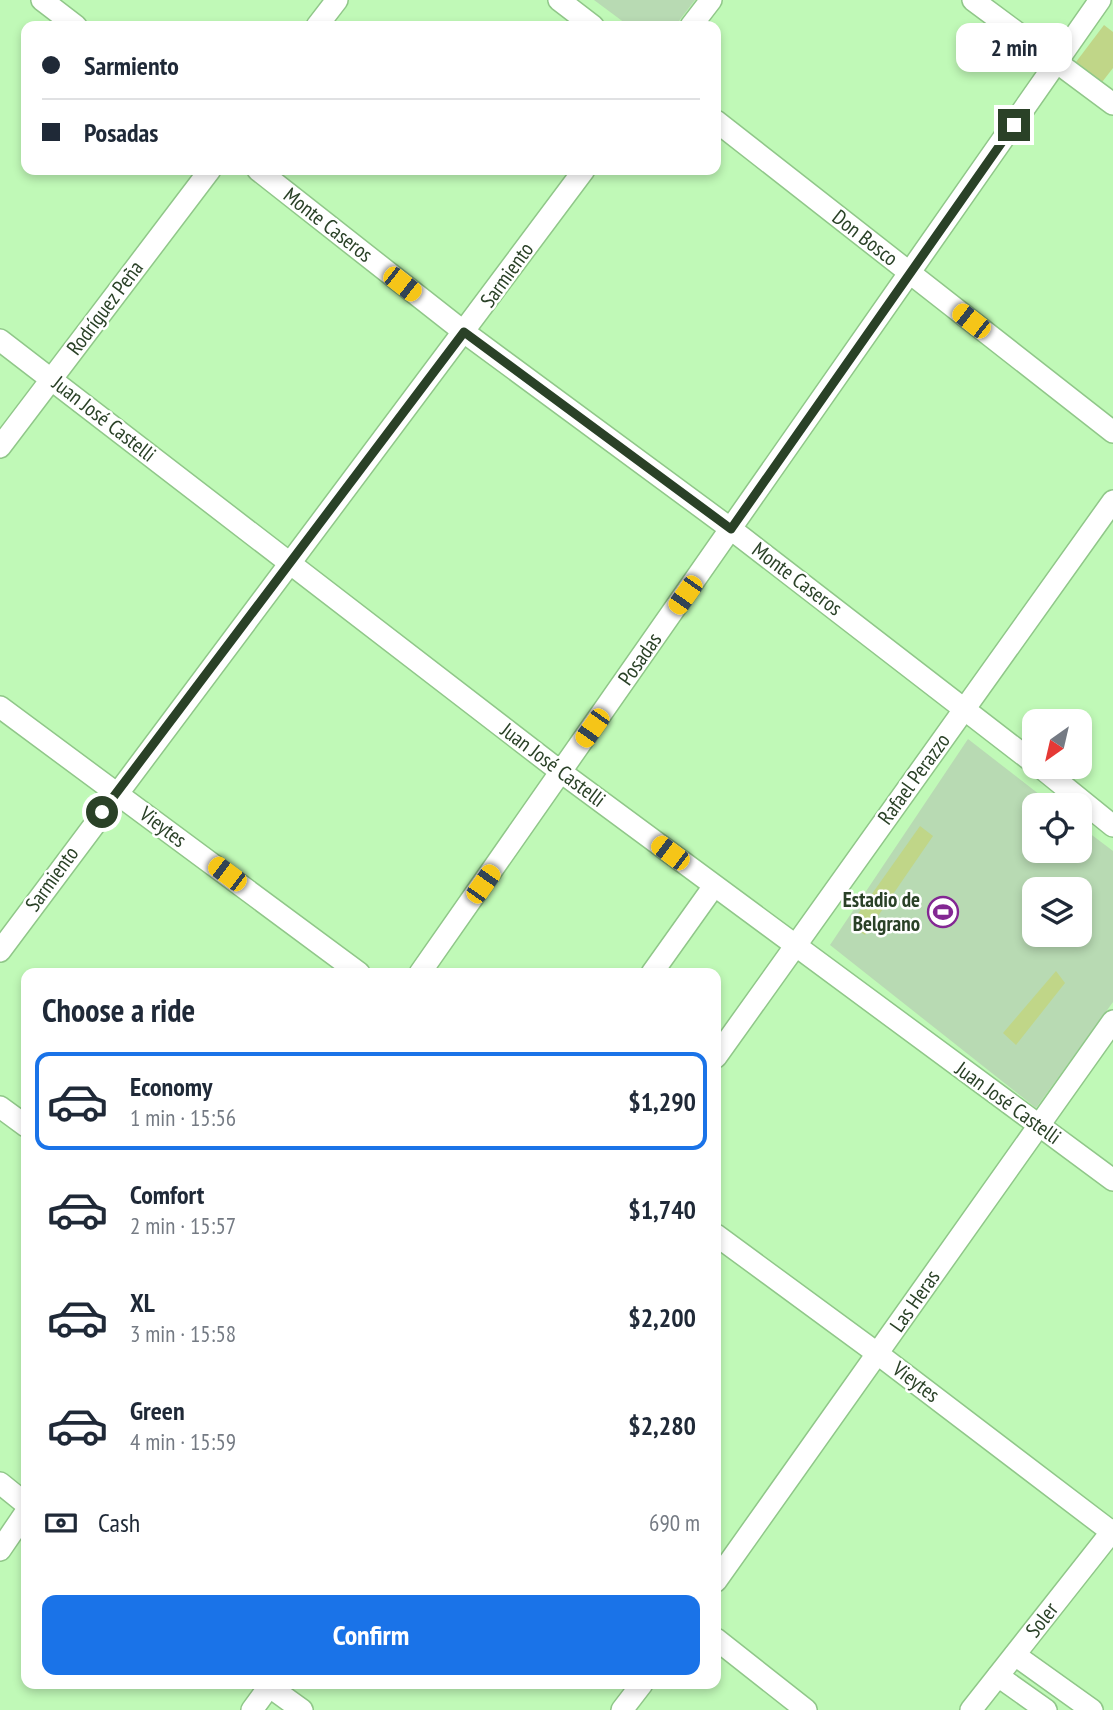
<!DOCTYPE html>
<meta charset="utf-8">
<style>
:root{--surface:#fff;--page:#f2f2f3;--text:#1f2937;--muted:#747a83;--line:#e0e1e3;--accent:#1a73e8}
body{margin:0;font-family:"PT Sans Narrow",sans-serif;background:var(--page);color:var(--text);height:100vh;display:flex;flex-direction:column;font-size:26px;white-space:nowrap}
*{box-sizing:border-box;margin:0}
p{font-size:23px;color:var(--muted)}
.icon{flex:none;width:38px;height:38px;fill:none;stroke:currentColor;stroke-width:2;stroke-linecap:round;stroke-linejoin:round}
.map{position:relative;flex:1;overflow:hidden}
.drawer{position:absolute;left:21px;top:968px;width:700px;height:721px;display:flex;flex-direction:column;background:var(--surface);border-radius:14px;box-shadow:0 4px 10px #0003}
.drawer>*{flex:none}
.top-card{position:absolute;left:21px;top:21px;width:700px;height:154px;border-radius:14px;box-shadow:0 4px 10px #0003;display:grid;align-content:center;height:154px;padding:0 21px;background:var(--surface)}
.needle{width:46px;rotate:214deg}
.controls{position:absolute;left:1022px;top:709px;display:grid;gap:14px}
.controls a{display:grid;place-items:center;width:70px;height:70px;border-radius:14px;background:var(--surface);box-shadow:0 4px 10px #0003;font-size:35px}
.end{position:absolute;width:32px;height:32px;margin:-16px;border:9px solid #2a4127;background:#fff;box-shadow:0 0 0 4px #fff}
.from{border-radius:50%}
.bubble{position:absolute;height:49px;border-radius:14px;background:var(--surface);box-shadow:0 4px 10px #0003;font-size:23px;font-weight:800;line-height:49px;text-align:center}
.car{position:absolute;width:21px;height:42px;margin:-21px -10px;border-radius:9px;box-shadow:0 0 5px 2px #0007;background:linear-gradient(#f5c518 24%,#345 0 40%,#f5c518 0 76%,#345 0 86%,#f5c518 0)}
.top-card b{display:flex;align-items:center;gap:24px;height:66px;font-size:26px}
.top-card b+b{border-top:2px solid var(--line)}
.top-card i{width:18px;height:18px;background:var(--text)}
ul{padding:0;list-style:none}
li{display:flex;align-items:center;gap:21px;height:98px;margin:0 14px 10px;padding:0 7px;border:4px solid transparent;border-radius:14px}
li div{flex:1}
li b{display:block;font-size:26px}
li em{font-style:normal;font-weight:800}
li.current{border-color:var(--accent)}
li>.icon{width:63px;height:63px;stroke-width:1.5}
h2{padding:0 21px;font-size:32px;line-height:84px}
.pay{display:flex;align-items:center;gap:18px;height:77px;padding:0 21px;font-size:26px}
.pay p{margin-inline-start:auto}
.primary-button{display:flex;gap:14px;margin-top:auto;padding:14px 21px}
.primary-button a{flex:1;height:80px;border-radius:14px;background:var(--accent);color:#fff;font-size:28px;font-weight:800;line-height:80px;text-align:center}
.map>svg:first-child{display:block}
.green{fill:#b8dab3;fill-rule:evenodd}
.building{fill:#c0d688}
.lines{fill:none;stroke-linecap:round;stroke-linejoin:round}
.minor-casing{stroke:#90c789;stroke-width:24}
.minor{stroke:#fff;stroke-width:21}
.route{stroke:#2a4127;stroke-width:9}
.labels{text-anchor:middle;stroke-width:5;stroke-linejoin:round;paint-order:stroke}
.street-label{font-size:21px;fill:#2a4127;stroke:#fff}
.poi-label{font-size:21px;font-weight:bold;fill:#2a4127;stroke:#fff;text-anchor:end}
</style>
<div class="map">
<svg width="1113" height="1710" viewBox="0 0 1113 1710">
<rect width="100%" height="100%" fill="#c0f9b7"/>
<!-- green -->
<g class="green">
<polygon points="594,0 695,0 675,26 629,26"/>
<path d="M 968,739 L 1053,805 L 1034,805 L 1034,850 L 1080,850 L 1080,826 L 1113,851 L 1113,1002 L 1036,1108 L 830,945 ZM 1034,889 L 1080,889 L 1080,934 L 1034,934 Z"/>
</g>
<!-- building -->
<g class="building">
<polygon points="1104,25 1113,32 1113,68 1099,86 1077,69 1076,62"/>
<polygon points="920,826 933,836 865,935 850,925"/>
<polygon points="1056,971 1065,983 1016,1045 1003,1033"/>
</g>
<g class="lines">
<!-- minor casing -->
<g class="minor-casing">
<g id="minor">
<polyline points="42,0 76,26"/>
<polyline points="559,0 593,26"/>
<polyline points="973,0 1113,104"/>
<polyline points="317,26 337,0"/>
<polyline points="691,26 711,0"/>
<polyline points="716,121 1113,432"/>
<polyline points="258,170 464,332 731,529 1034,763"/>
<polyline points="0,340 561,772 1113,1180"/>
<polyline points="0,447 210,170"/>
<polyline points="0,707 359,973"/>
<polyline points="1039,766 1113,826"/>
<polyline points="0,951 584,170"/>
<polyline points="420,973 1100,0"/>
<polyline points="652,973 714,886"/>
<polyline points="716,1057 1113,501"/>
<polyline points="0,1107 26,1126"/>
<polyline points="716,1235 878,1354 1113,1533"/>
<polyline points="0,1483 26,1504"/>
<polyline points="0,1550 26,1512"/>
<polyline points="716,1581 1113,1021"/>
<polyline points="716,1639 806,1710"/>
<polyline points="1015,1655 1092,1710"/>
<polyline points="998,1676 1046,1710"/>
<polyline points="266,1684 302,1710"/>
<polyline points="252,1710 271,1684"/>
<polyline points="622,1710 642,1684"/>
<polyline points="971,1710 1113,1530"/>
</g>
</g>
<!-- minor -->
<use href="#minor" class="minor"/>
</g>
<g class="lines">
<!-- route -->
<polyline class="route" points="102,812 464,332 731,529 1014,125"/>
</g>
<!-- icons -->
<defs>
<g id="stadium-ring" transform="scale(1.575)"><circle r="9.5" fill="#fff" stroke="#832793" stroke-width="1.5"/><path d="M0-5a6.5 5 0 1 0 0 10a6.5 5 0 1 0 0-10ZM-3.5-1.8h7v3.6h-7Z" fill="#832793"/></g>
</defs>
<g fill-rule="evenodd">
<use href="#stadium-ring" x="943" y="912"/>
</g>
<g class="labels">
<!-- street labels -->
<g class="street-label">
<text transform="translate(328 225) rotate(38)" y="7">Monte Caseros</text>
<text transform="translate(865 238) rotate(38)" y="7">Don Bosco</text>
<text transform="translate(507 275) rotate(-54)" y="7">Sarmiento</text>
<text transform="translate(105 308) rotate(-53)" y="7">Rodríguez Peña</text>
<text transform="translate(104 419) rotate(38)" y="7">Juan José Castelli</text>
<text transform="translate(797 579) rotate(37)" y="7">Monte Caseros</text>
<text transform="translate(640 659) rotate(-55)" y="7">Posadas</text>
<text transform="translate(553 765) rotate(37)" y="7">Juan José Castelli</text>
<text transform="translate(914 779) rotate(-54)" y="7">Rafael Perazzo</text>
<text transform="translate(163 827) rotate(37)" y="7">Vieytes</text>
<text transform="translate(52 879) rotate(-54)" y="7">Sarmiento</text>
<text transform="translate(1008 1103) rotate(36)" y="7">Juan José Castelli</text>
<text transform="translate(915 1301) rotate(-55)" y="7">Las Heras</text>
<text transform="translate(916 1382) rotate(37)" y="7">Vieytes</text>
<text transform="translate(1042 1620) rotate(-52)" y="7">Soler</text>
</g>
<!-- poi labels -->
<g class="poi-label">
<text x="920" y="907">Estadio de<tspan x="920" dy="24">Belgrano</tspan></text>
</g>
</g>
</svg>
<div class="controls">
<a><svg class="needle" viewBox="-14 -14 28 28"><path d="M0-13l5 13h-10z" fill="#e53935"/><path d="M0 13l5-13h-10z" fill="#747a83"/></svg></a>
<a><svg class="icon" aria-label="locate" viewBox="0 0 24 24"><circle cx="12" cy="12" r="6"/><path d="M12 2v4M12 18v4M2 12h4M18 12h4"/></svg></a>
<a><svg class="icon" aria-label="layers" viewBox="0 0 24 24"><path d="M12 4l9 5-9 5-9-5zM3 14l9 5 9-5"/></svg></a>
</div>
<i class="end from" style="left:102px;top:812px"></i>
<i class="end" style="left:1014px;top:125px"></i>
<div class="bubble" style="left:956px;top:23px;width:116px">2 min</div>
<i class="car" style="left:402px;top:284px;rotate:128deg"></i>
<i class="car" style="left:971px;top:321px;rotate:308deg"></i>
<i class="car" style="left:685px;top:595px;rotate:215deg"></i>
<i class="car" style="left:592px;top:728px;rotate:215deg"></i>
<i class="car" style="left:670px;top:853px;rotate:307deg"></i>
<i class="car" style="left:227px;top:874px;rotate:307deg"></i>
<i class="car" style="left:483px;top:884px;rotate:35deg"></i>
<div class="top-card">
<b><i class="from"></i>Sarmiento</b>
<b><i></i>Posadas</b>
</div>
<section class="drawer">
<h2>Choose a ride</h2>
<ul>
<li class="current"><svg class="icon" aria-label="car" viewBox="0 0 24 24"><path d="M5 17H2v-5l4-1 3-4h7l3 4 3 1v5h-3M9 17h6M6 11h13"/><circle cx="7" cy="17" r="2"/><circle cx="17" cy="17" r="2"/></svg><div><b>Economy</b><p>1 min · 15:56</p></div><em>$1,290</em></li>
<li><svg class="icon" aria-label="car" viewBox="0 0 24 24"><path d="M5 17H2v-5l4-1 3-4h7l3 4 3 1v5h-3M9 17h6M6 11h13"/><circle cx="7" cy="17" r="2"/><circle cx="17" cy="17" r="2"/></svg><div><b>Comfort</b><p>2 min · 15:57</p></div><em>$1,740</em></li>
<li><svg class="icon" aria-label="car" viewBox="0 0 24 24"><path d="M5 17H2v-5l4-1 3-4h7l3 4 3 1v5h-3M9 17h6M6 11h13"/><circle cx="7" cy="17" r="2"/><circle cx="17" cy="17" r="2"/></svg><div><b>XL</b><p>3 min · 15:58</p></div><em>$2,200</em></li>
<li><svg class="icon" aria-label="car" viewBox="0 0 24 24"><path d="M5 17H2v-5l4-1 3-4h7l3 4 3 1v5h-3M9 17h6M6 11h13"/><circle cx="7" cy="17" r="2"/><circle cx="17" cy="17" r="2"/></svg><div><b>Green</b><p>4 min · 15:59</p></div><em>$2,280</em></li>
</ul>
<div class="pay"><svg class="icon" aria-label="cash" viewBox="0 0 24 24"><path d="M3 7h18v10H3z"/><circle cx="12" cy="12" r="2"/></svg>Cash<p>690 m</p></div>
<div class="primary-button"><a>Confirm</a></div>
</section>
</div>
